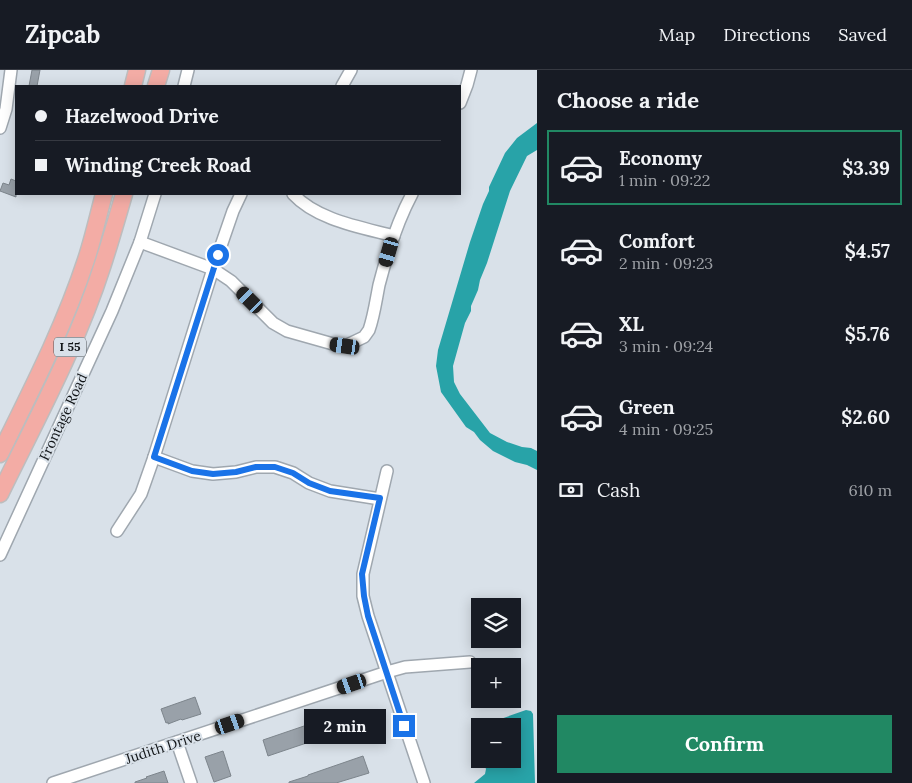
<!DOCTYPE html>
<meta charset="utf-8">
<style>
:root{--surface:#171b24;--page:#20242c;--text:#f1f3f6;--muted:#9ea1a6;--line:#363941;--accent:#218863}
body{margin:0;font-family:Lora,serif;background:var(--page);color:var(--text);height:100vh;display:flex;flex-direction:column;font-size:19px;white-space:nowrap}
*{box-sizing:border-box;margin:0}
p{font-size:16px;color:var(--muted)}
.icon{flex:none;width:28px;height:28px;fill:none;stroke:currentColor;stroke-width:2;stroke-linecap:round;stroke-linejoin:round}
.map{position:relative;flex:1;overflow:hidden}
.details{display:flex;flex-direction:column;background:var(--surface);width:375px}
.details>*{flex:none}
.top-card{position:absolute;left:15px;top:15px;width:446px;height:110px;border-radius:0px;box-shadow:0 2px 12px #0003;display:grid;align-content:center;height:110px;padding:0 20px;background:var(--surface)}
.controls{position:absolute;left:471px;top:528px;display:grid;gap:10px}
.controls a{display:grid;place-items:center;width:50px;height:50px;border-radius:0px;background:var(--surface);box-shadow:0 2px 12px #0003;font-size:25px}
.end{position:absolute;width:22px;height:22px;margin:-11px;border:6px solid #1a73e8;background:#fff;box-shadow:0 0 0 2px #fff}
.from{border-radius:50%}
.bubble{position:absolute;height:35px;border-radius:0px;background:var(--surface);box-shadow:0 2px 12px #0003;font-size:16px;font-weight:700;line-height:35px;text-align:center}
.car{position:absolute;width:15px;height:30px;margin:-15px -8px;border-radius:6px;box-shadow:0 0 4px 1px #0007;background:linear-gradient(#222 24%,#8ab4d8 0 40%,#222 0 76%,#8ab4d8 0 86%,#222 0)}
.top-card b{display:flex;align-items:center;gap:18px;height:48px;font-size:19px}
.top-card b+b{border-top:1px solid var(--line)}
.top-card i{width:12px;height:12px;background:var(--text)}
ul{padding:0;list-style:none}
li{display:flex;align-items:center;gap:15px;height:75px;margin:0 10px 8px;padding:0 10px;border:2px solid transparent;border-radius:0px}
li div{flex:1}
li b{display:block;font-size:19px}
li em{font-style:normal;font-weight:700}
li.current{border-color:var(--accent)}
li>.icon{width:45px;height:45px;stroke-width:1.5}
h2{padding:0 20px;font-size:22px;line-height:60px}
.pay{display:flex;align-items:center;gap:12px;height:55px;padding:0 20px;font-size:19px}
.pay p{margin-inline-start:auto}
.primary-button{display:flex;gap:10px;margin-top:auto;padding:10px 20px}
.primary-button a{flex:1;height:58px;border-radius:0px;background:var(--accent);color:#fff;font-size:20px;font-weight:700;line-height:58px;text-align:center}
header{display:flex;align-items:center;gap:30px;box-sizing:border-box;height:70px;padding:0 25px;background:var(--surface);border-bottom:1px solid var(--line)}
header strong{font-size:24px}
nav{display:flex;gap:28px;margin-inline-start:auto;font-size:18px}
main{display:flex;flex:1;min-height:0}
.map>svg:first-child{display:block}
.water{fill:#28a3a8}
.building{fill:#99a1a9;stroke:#7d858c}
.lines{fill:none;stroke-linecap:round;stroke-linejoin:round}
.minor-casing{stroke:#9fa7af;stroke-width:14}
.highway-casing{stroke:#bdbdbe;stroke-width:19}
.minor{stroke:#fff;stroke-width:11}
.highway{stroke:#f3aca5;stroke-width:16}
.route{stroke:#1a73e8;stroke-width:6}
.labels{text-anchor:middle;stroke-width:4;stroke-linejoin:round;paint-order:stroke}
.shield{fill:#d9e1e9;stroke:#4e5257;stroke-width:1}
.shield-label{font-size:12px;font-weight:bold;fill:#121518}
.street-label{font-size:14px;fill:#121518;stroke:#d9e1e9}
</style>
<header>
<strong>Zipcab</strong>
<nav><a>Map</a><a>Directions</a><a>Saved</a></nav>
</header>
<main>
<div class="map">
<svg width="537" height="713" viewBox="0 0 537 713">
<rect width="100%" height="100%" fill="#d9e1e9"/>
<!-- water -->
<g class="water">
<polygon points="537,53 537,80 527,86 510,121 487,193 480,210 478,220 471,236 471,241 465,253 453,296 454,312 460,324 490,363 507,372 522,377 531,378 537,381 537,400 527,395 515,392 493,381 480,370 474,362 466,357 441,322 436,296 438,280 470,172 483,134 489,121 489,117 505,83 517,68"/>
<polygon points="526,640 531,641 533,644 535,713 474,713 485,704 486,699 482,689 512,689 512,656 480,656 480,684 471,663 472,659"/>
</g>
<!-- building -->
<g class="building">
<polygon points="32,0 40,0 37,16 29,16"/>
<polygon points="11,109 16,111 16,127 0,121 3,113 9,115"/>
<polygon points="195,627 201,644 182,650 181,649 168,654 168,652 166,653 161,639"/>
<polygon points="348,641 353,658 347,660 347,662 337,666 336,663 268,686 263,670"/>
<polygon points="223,681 231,706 214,712 205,687"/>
<polygon points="363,686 369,703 336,713 289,713 289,712 308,706 308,705"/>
<polygon points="164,701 168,713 135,713 135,712 147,708 146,707"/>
</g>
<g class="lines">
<!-- minor casing -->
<g class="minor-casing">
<g id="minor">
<polyline points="184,16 188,0"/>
<polyline points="342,16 351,0"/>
<polyline points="460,33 467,15 471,0"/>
<polyline points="0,58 6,39 11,0"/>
<path d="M 293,124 C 317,150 360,157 394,166"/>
<path d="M 140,172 L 213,199 L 231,211 L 273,253 L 287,261 L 333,274 L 345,276 L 364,267 L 369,260 C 374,246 376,230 379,215 C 387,184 397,152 412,124"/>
<polyline points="154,387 192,401 213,404 236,402 256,397 275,397 293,403 309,413 330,421 380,429"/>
<polyline points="387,401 363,504 363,526 368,546 424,713"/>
<polyline points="117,461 141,424 154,387 213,199 233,141 241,124"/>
<polyline points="0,485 112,241 140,172 155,124"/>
<polyline points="177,672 191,713"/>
<polyline points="53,713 387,602 405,597 470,592"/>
</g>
</g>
<!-- highway casing -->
<g class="highway-casing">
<g id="highway">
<polyline points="133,16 137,0"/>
<polyline points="156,16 161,0"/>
<path d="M 0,384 C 31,321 64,257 86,190 C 93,169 98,146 104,124"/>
<path d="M 0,424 C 36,350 77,275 102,197 C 110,173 117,148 124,124"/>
</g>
</g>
<!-- minor -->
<use href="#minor" class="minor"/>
<!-- highway -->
<use href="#highway" class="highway"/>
</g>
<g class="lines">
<!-- route -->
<polyline class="route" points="218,185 154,387 192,401 213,404 236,402 256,397 275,397 293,403 309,413 330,421 380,428 362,504 364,526 368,546 404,656"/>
</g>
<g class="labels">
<!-- shield labels -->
<rect class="shield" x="54" y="267.5" width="32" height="19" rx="4"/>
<g class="shield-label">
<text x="70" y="281">I 55</text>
</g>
<!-- street labels -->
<g class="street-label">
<text transform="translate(63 347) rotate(-65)" y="5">Frontage Road</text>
<text transform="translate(163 677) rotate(-18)" y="5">Judith Drive</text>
</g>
</g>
</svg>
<div class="controls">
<a><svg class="icon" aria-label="layers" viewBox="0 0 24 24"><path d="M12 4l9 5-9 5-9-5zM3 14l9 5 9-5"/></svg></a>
<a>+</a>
<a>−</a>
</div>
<i class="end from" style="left:218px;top:185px"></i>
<i class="end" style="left:404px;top:656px"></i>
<div class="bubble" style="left:304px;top:639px;width:82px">2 min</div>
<i class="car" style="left:389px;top:182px;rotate:196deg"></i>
<i class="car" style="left:250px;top:230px;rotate:315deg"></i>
<i class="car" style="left:345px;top:276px;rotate:278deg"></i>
<i class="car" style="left:352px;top:614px;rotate:251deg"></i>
<i class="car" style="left:230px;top:654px;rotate:71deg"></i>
<div class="top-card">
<b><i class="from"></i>Hazelwood Drive</b>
<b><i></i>Winding Creek Road</b>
</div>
</div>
<section class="details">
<h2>Choose a ride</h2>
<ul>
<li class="current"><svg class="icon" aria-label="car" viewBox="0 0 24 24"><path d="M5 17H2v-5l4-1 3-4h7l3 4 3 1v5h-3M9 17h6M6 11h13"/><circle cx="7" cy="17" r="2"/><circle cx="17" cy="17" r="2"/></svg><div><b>Economy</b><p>1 min · 09:22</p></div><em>$3.39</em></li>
<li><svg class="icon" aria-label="car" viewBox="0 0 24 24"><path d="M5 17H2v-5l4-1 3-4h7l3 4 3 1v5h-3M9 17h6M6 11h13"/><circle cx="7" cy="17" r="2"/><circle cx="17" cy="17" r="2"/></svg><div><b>Comfort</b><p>2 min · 09:23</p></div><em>$4.57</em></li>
<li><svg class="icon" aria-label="car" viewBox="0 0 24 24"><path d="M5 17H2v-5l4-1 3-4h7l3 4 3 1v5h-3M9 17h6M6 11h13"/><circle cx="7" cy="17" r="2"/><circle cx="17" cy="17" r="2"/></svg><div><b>XL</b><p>3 min · 09:24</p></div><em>$5.76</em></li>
<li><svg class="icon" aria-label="car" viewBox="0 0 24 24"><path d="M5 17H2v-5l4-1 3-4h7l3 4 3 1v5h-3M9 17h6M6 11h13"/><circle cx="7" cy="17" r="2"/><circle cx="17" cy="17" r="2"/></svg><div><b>Green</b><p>4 min · 09:25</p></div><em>$2.60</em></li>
</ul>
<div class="pay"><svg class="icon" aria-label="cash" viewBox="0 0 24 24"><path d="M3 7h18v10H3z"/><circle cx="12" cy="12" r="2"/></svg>Cash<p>610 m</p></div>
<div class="primary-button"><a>Confirm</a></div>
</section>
</main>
